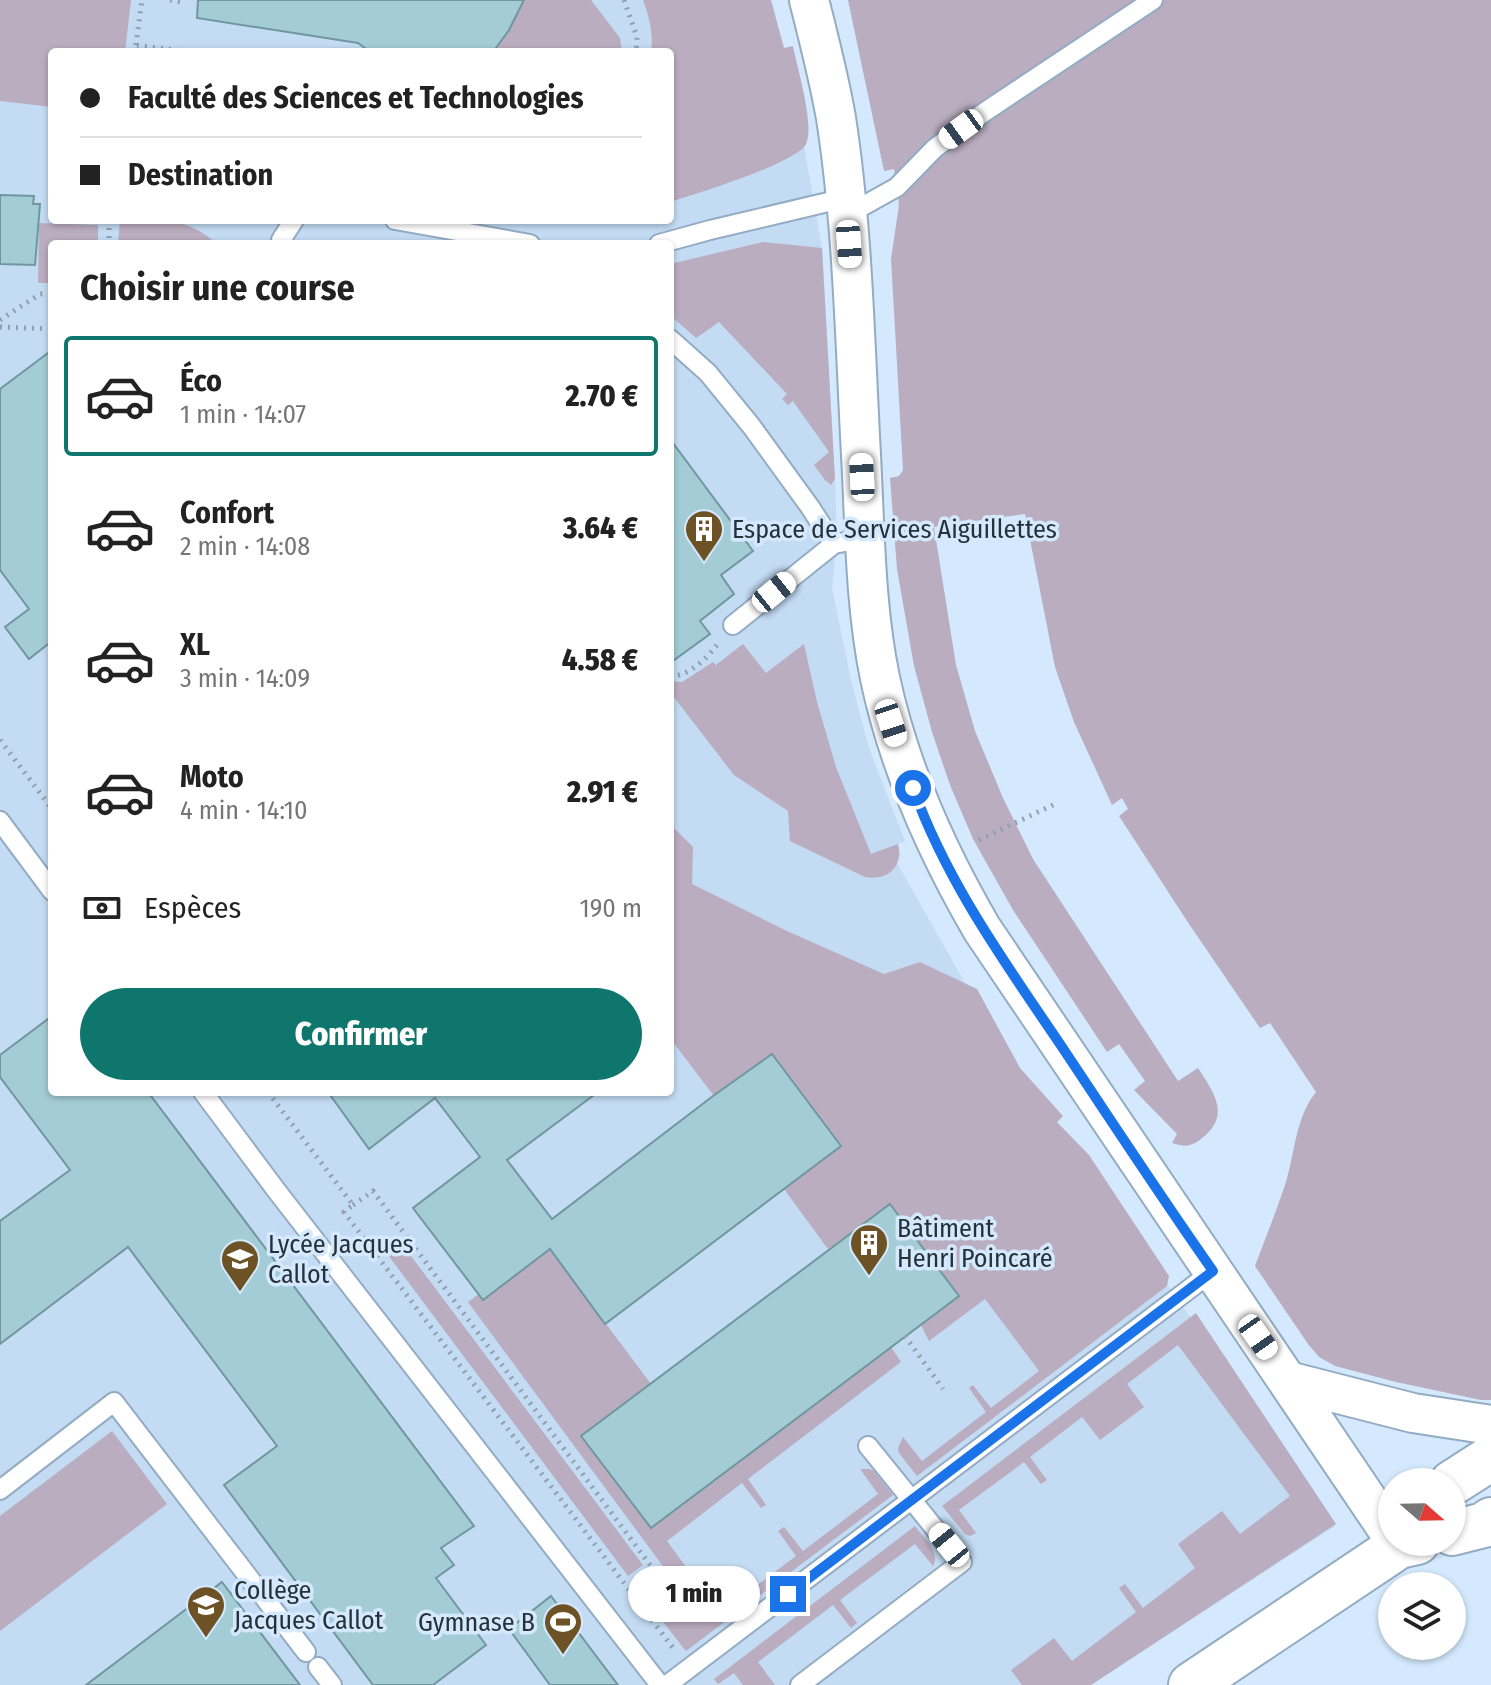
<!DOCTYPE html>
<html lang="fr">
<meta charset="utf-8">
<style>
:root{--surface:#fff;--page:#f2f2f2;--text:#222;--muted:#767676;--line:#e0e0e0;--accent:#0f766e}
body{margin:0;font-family:"Fira Sans Condensed",sans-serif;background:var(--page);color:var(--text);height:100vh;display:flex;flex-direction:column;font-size:30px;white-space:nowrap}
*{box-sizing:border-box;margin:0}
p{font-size:26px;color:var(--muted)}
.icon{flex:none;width:44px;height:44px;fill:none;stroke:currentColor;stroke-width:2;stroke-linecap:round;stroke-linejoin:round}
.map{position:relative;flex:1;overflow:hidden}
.sheet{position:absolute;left:48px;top:240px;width:626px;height:856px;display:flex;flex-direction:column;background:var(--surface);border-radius:8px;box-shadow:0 2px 6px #0004}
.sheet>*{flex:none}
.top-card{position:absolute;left:48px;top:48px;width:626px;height:176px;border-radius:8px;box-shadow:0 2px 6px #0004;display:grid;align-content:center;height:176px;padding:0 32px;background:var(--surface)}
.needle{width:52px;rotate:110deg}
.controls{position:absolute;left:1378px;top:1468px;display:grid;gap:16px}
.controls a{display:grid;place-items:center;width:88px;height:88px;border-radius:50%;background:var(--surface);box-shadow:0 2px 6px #0004;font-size:40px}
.end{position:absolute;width:36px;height:36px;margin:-18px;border:10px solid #1a73e8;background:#fff;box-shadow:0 0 0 4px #fff}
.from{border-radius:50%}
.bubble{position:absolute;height:56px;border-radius:28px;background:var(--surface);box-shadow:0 2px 6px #0004;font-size:26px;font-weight:800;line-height:56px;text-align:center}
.car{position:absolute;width:24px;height:48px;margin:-24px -12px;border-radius:10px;box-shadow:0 0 6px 2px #0007;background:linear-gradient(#fff 24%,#345 0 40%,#fff 0 76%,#345 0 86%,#fff 0)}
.top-card b{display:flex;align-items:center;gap:28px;height:76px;font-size:30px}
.top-card b+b{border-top:2px solid var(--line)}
.top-card i{width:20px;height:20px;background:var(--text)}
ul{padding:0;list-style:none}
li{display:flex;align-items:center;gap:24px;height:120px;margin:0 16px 12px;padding:0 16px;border:4px solid transparent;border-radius:8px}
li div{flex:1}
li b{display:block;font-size:30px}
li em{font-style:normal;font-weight:800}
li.active{border-color:var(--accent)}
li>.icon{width:72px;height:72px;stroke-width:1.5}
h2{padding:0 32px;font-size:36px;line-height:96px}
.pay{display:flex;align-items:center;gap:20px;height:88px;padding:0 32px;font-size:30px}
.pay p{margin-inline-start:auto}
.button{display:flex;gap:16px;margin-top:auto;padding:16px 32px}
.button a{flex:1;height:92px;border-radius:48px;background:var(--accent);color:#fff;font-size:32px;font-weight:800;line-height:92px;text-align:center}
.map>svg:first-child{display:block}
.built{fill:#c3dbf3;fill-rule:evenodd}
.green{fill:#baadbf}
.building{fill:#a4ccd6;stroke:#7097a0;stroke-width:2}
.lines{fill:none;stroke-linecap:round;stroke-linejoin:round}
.lane-casing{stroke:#93acc3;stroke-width:22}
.street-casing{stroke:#93acc3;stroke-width:42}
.secondary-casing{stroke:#93acc3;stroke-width:48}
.path{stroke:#8f9faf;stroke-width:5;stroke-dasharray:2 6;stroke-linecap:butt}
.lane{stroke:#fff;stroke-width:18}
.street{stroke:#fff;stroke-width:38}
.secondary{stroke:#fff;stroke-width:44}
.route{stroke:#1a73e8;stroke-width:10}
.labels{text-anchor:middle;stroke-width:7;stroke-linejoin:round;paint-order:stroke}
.poi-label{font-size:26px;fill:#27313a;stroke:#d4e9fd;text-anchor:start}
</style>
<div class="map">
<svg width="1491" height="1685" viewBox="0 0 1491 1685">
<rect width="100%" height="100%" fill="#d4e9fd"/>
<!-- built -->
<path class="built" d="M 0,0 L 767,0 L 801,129 L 822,248 L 835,479 L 837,543 L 832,588 L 851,680 L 869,748 L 905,841 L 898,844 L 900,854 L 897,863 L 973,997 L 1090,1177 L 1193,1321 L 1335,1526 L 1091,1685 L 0,1685 ZM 52,52 L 670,52 L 670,220 L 52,220 ZM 52,244 L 670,244 L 670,1092 L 52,1092 Z"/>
<!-- green -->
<g class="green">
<polygon points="0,0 131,0 125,52 52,52 52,107 0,101"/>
<polygon points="522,0 591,0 620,38 622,52 500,52 495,45 509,30"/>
<path d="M 643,0 L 771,0 L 784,48 L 793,46 C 797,67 815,126 806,144 C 797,163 693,195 670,202 L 670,52 L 651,52 C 654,35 649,16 643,0 Z"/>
<path d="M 848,0 L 1491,0 L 1491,1400 L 1481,1400 L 1396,1382 L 1335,1366 L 1319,1357 L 1308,1344 L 1255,1266 C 1265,1239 1276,1212 1285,1185 C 1295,1154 1295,1118 1316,1092 L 1270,1023 L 1260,1028 L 1187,921 L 1119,816 L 1128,809 L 1122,798 L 1112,805 L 1074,722 L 1055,667 L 1025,514 L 934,527 L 956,665 L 975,731 L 1003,798 L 1033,859 L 1178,1081 L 1198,1068 C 1215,1094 1231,1116 1201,1139 C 1190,1147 1185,1147 1172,1143 L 1177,1134 L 1134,1090 L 1145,1081 L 1119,1044 L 1107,1052 L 1013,910 L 973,839 L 950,785 L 932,732 L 914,666 L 897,569 L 890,478 L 899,476 L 903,470 L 891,259 L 899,205 L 894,169 L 884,171 Z"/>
<path d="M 120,220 C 159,220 186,216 217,244 L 118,244 Z"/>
<polygon points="39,223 98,225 98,244 52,244 52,283 38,283"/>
<polygon points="763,242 822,248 835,479 831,485 825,480 814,465 829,452 793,401 788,405 782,399 787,394 719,322 696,338 670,315 670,264"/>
<path d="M 743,644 L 766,673 L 804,644 L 817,702 L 836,767 L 871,854 L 898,844 C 904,867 887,881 865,877 L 790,841 L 788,811 L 734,775 L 670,692 L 670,681 L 682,682 L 713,662 L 716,665 Z"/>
<polygon points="670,824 693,847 692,884 787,931 884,974 920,962 977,989 1020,1068 1063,1116 1057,1122 1089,1155 1169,1276 1167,1286 917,1476 899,1453 898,1448 903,1437 922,1461 986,1412 969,1388 973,1385 991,1408 1039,1371 985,1299 929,1341 921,1325 959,1295 891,1204 828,1249 784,1189 841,1146 772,1055 714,1096 670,1038"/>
<polygon points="396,1236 643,1565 628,1576 382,1247"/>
<polygon points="550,1249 651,1384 581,1436 651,1528 891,1347 901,1362 748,1479 766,1505 761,1508 742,1483 667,1541 720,1613 796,1556 778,1531 784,1527 803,1551 878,1494 860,1469 870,1469 874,1471 893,1495 686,1651 637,1589 665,1569 468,1302 479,1294 484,1299"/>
<polygon points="1196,1313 1336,1524 1091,1685 1022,1685 1011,1670 1054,1638 1072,1661 1136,1612 1119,1588 1125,1584 1143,1608 1195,1568 1178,1544 1222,1511 1240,1534 1290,1496 1178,1345 1127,1384 1144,1407 1100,1440 1082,1417 1030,1457 1047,1480 1041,1484 1024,1462 959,1510 976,1533 970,1536 965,1534 942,1506"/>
<polygon points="112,1431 167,1504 0,1631 0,1516"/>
<path d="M 915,1526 C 924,1539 941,1552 933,1566 L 915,1544 L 840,1600 L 857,1623 L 851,1628 L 833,1605 L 758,1662 L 775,1685 L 743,1685 L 734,1673 L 718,1684 L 714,1679 Z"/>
</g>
<!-- building -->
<g class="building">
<polygon points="198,0 524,0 509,30 493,52 370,52 358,43 197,18"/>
<polygon points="0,195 34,196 33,204 40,204 35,265 0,264"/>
<polygon points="52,350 52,641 29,659 5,627 29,609 0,570 0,389"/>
<polygon points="670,439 753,551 721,575 734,594 700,621 710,634 670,663"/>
<polygon points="52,1016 52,1092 148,1092 474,1526 441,1548 454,1565 436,1578 486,1645 433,1685 373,1685 224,1485 277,1446 128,1247 0,1344 0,1221 70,1170 0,1077 0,1055"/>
<polygon points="772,1054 841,1146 605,1324 550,1249 483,1300 413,1208 480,1157 435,1098 369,1149 328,1092 598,1092 507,1160 552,1219 713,1096"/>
<polygon points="890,1204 959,1296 651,1528 581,1436"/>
<polygon points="222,1582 300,1685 86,1685 127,1654"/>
<polygon points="551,1596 618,1685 550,1685 509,1629"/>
</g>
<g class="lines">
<!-- lane casing -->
<g class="lane-casing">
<g id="lane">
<polyline points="847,215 897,187 935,148 986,111 1153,0"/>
<polyline points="395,220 530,244"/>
<polyline points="281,240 294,220"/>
<polyline points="659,244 710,230 845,198"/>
<polyline points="670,339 708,373 752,427 810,507 834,544"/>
<polyline points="733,625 834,544 845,542"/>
<polyline points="0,821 52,891"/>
<polyline points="203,1092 276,1190 660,1685"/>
<polyline points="0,1490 114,1402 306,1652"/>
<polyline points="318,1667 332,1685"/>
<polyline points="667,1685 1213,1271"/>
<polyline points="800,1685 962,1562 868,1446"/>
</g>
</g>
<!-- street casing -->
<g class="street-casing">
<g id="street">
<path d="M 809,0 C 819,39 829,78 836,118 C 853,228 855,344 861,455 C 865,529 865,606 880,678 C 899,768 936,850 982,929 L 1392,1536"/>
<polyline points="1288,1381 1413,1413 1491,1425"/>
</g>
</g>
<!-- secondary casing -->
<g class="secondary-casing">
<g id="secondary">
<polyline points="1452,1483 1491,1458"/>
<polyline points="1452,1533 1484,1525 1491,1520"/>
<polyline points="1191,1685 1399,1546 1417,1542"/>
</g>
</g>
<!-- path -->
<g class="path">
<polyline points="170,0 181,2"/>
<polyline points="624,0 637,37 636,52"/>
<polyline points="136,45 142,0"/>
<polyline points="135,52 136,45 190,52"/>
<polyline points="109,220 109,244"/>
<polyline points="0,320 40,294 52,293"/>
<polyline points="0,327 52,329"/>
<path d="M 670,676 C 688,677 706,659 717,645"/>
<polyline points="0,740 52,809"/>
<polyline points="979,840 1055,804"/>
<polyline points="268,1092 353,1205 344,1212 673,1648"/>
<polyline points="353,1205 373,1191 653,1569 628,1588"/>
<polyline points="905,1336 943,1389"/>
</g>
<!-- lane -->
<use href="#lane" class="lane"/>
<!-- street -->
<use href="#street" class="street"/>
<!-- secondary -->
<use href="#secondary" class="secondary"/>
</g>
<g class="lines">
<!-- route -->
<path class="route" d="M 788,1594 L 1213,1271 C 1161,1197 1112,1122 1062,1047 C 1006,964 947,883 913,788"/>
</g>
<!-- icons -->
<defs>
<g id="building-pin" transform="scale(2)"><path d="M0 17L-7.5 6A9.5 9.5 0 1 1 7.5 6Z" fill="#6c5224" stroke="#d4e9fd"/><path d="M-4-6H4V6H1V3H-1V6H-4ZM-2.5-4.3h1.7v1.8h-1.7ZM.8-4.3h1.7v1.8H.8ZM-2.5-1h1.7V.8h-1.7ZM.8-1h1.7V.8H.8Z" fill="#fff"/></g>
<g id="school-pin" transform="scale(2)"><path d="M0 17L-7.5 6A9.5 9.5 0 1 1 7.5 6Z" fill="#6c5224" stroke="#d4e9fd"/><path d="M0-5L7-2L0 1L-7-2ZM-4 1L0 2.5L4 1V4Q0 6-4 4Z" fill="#fff"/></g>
<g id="stadium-pin" transform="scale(2)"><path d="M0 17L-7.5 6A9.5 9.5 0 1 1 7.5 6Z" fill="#6c5224" stroke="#d4e9fd"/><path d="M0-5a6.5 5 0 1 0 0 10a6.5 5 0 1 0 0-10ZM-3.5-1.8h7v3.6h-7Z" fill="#fff"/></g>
</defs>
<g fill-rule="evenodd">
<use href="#building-pin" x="704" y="529"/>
<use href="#building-pin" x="869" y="1243"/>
<use href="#school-pin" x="240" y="1259"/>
<use href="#school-pin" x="206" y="1605"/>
<use href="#stadium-pin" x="563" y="1622"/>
</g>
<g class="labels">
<!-- poi labels -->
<g class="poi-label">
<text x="732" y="538">Espace de Services Aiguillettes</text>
<text x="897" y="1237">Bâtiment<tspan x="897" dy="30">Henri Poincaré</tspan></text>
<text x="268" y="1253">Lycée Jacques<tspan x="268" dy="30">Callot</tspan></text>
<text x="234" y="1599">Collège<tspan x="234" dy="30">Jacques Callot</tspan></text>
<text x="535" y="1631" text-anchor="end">Gymnase B</text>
</g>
</g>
</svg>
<div class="controls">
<a><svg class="needle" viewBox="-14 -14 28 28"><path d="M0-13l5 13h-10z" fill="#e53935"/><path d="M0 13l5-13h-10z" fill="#767676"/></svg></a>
<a><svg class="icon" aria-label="layers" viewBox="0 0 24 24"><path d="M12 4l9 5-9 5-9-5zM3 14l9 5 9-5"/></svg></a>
</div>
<i class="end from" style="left:913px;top:788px"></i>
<i class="end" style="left:788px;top:1594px"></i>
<div class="bubble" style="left:628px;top:1566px;width:132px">1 min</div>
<i class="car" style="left:961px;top:129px;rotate:234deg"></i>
<i class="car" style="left:849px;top:244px;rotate:176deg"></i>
<i class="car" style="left:862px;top:477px;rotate:357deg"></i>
<i class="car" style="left:774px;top:592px;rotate:51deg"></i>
<i class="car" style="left:891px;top:723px;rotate:162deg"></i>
<i class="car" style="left:1258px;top:1337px;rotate:145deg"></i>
<i class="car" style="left:949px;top:1545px;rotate:321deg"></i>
<div class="top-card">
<b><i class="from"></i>Faculté des Sciences et Technologies</b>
<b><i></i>Destination</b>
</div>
<section class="sheet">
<h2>Choisir une course</h2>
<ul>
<li class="active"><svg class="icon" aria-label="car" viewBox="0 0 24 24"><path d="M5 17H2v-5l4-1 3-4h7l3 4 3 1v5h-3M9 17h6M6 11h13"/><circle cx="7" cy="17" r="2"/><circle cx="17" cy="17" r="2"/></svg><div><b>Éco</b><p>1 min · 14:07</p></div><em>2.70 €</em></li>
<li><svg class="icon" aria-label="car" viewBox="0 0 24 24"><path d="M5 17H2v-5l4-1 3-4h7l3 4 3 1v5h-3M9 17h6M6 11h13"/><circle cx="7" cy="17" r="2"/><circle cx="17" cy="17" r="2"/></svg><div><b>Confort</b><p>2 min · 14:08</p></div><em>3.64 €</em></li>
<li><svg class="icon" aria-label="car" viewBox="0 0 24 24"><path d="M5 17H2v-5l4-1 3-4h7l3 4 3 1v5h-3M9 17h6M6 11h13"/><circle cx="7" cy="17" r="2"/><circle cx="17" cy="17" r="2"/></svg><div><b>XL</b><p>3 min · 14:09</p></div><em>4.58 €</em></li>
<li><svg class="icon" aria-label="car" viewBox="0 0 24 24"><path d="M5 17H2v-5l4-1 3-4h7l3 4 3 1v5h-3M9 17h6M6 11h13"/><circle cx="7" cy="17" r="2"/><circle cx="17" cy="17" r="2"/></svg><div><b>Moto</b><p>4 min · 14:10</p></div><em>2.91 €</em></li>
</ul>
<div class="pay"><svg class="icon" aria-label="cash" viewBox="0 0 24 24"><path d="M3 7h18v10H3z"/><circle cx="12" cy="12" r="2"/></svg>Espèces<p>190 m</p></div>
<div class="button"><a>Confirmer</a></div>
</section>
</div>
